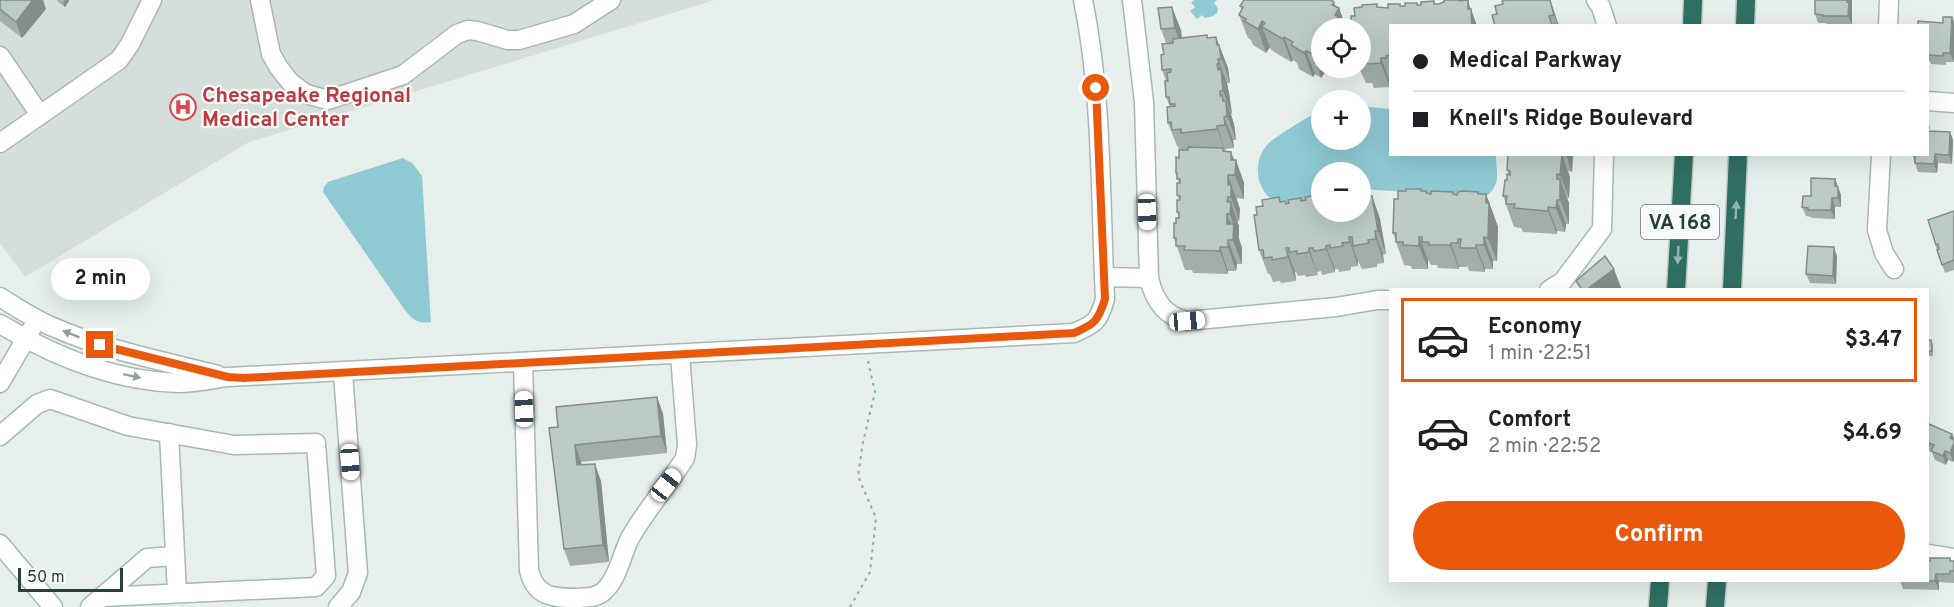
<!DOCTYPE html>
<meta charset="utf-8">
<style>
:root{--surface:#fff;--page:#f2f2f2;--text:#202124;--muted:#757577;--line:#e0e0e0;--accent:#ea580c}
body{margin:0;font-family:Overpass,sans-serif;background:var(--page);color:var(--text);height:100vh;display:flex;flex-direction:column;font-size:22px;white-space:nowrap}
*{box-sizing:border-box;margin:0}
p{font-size:20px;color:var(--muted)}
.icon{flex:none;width:33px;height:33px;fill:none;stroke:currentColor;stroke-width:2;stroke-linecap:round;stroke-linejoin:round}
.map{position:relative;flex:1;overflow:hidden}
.sheet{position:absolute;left:1389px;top:288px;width:540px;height:294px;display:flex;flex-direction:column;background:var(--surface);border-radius:0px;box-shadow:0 6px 24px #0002}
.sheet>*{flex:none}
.guide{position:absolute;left:1389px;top:24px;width:540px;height:132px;border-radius:0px;box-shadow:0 6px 24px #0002;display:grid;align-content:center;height:132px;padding:0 24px;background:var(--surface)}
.controls{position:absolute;left:1311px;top:18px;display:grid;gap:12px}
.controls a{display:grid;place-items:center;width:60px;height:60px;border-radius:50%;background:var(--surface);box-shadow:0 6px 24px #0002;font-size:30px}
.scale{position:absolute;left:18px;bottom:15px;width:105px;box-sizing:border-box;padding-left:6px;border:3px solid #24423a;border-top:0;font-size:16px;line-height:21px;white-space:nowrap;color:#24423a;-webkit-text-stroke:4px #f7fbf9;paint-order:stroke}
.end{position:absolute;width:27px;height:27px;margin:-14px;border:8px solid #ea580c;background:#fff;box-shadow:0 0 0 3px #fff}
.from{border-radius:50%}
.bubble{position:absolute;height:42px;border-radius:21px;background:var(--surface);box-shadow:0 6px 24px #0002;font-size:20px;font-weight:700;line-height:42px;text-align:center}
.car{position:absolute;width:18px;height:36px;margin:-18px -9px;border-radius:8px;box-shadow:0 0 4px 2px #0007;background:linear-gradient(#fff 24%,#345 0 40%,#fff 0 76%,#345 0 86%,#fff 0)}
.guide b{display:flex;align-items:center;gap:21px;height:57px;font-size:22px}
.guide b+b{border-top:2px solid var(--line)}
.guide i{width:15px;height:15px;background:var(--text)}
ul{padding:10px 0 0;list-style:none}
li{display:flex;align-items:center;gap:18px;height:84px;margin:0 12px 9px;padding:0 12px;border:3px solid transparent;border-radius:0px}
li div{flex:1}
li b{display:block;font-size:22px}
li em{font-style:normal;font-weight:700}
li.selected{border-color:var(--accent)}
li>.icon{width:54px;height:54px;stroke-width:1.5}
.button{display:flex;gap:12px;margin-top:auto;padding:12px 24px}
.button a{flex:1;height:69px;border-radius:36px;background:var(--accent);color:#fff;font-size:24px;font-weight:700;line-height:69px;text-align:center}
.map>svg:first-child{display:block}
.built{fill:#d4dfda}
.water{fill:#8ec9d4}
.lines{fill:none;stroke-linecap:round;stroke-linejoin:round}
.minor-casing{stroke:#a8b8b2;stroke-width:21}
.highway-casing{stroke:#c2cac8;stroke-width:21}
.path{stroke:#86b3a5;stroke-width:2;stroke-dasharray:3 4.5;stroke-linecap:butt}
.minor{stroke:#fff;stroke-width:18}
.highway{stroke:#2f6f62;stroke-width:18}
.wall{fill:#a1aea9}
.shaded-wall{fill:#838d89}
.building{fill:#bbcac4;stroke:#838d89;stroke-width:1.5}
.oneway{fill:#93b5ae}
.oneway2{fill:#92a09c}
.route{stroke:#ea580c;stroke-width:8}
.labels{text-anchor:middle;stroke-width:4.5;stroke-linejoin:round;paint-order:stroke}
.shield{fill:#f7fbf9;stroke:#637a73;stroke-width:1.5}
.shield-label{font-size:20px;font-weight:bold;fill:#24423a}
.health-label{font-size:21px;font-weight:bold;fill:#be3a42;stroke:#f7fbf9;text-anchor:start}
</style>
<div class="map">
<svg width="1954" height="607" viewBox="0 0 1954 607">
<rect width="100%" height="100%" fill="#e6efeb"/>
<!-- built -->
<polygon class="built" points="0,0 715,0 249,142 25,277 0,243"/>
<!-- water -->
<g class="water">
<polygon points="1194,0 1217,0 1214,3 1218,8 1217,13 1213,16 1205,18 1202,15 1197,19 1190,11 1195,7 1191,3"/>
<path d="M 1361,106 L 1390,109 L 1390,154 L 1496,155 C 1496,173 1502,185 1485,197 L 1361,189 L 1360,172 L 1322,172 L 1321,197 C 1310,200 1291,207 1280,204 C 1256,195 1251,163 1267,145 C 1274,137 1310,116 1321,110 L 1322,140 L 1360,140 Z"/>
<path d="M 403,158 L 413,164 L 422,176 L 431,322 C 420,324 415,321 407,313 L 323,192 L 324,187 L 328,182 Z"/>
</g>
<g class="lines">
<!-- minor casing -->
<g class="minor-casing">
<g id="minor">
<polyline points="260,0 271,54 279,68 291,83 306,94 328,100 403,75 457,34 468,30 477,31 508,40 519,40 574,24 611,0"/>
<path d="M 1132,0 L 1144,102 L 1149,278 C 1154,300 1164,316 1187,321 L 1336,307 L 1377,300 L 1390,300"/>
<polyline points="1596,0 1601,7 1607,26"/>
<polyline points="1888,26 1889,0"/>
<polyline points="0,56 40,115"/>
<polyline points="1928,101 1954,103"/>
<polyline points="0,143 119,60 130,44 152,0"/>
<polyline points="1881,154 1877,230 1884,253 1894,269"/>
<polyline points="1104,277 1149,278"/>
<polyline points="1549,290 1563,281 1602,229 1604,154"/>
<path d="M 0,297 C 17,308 34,319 53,327 C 105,350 163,361 218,375"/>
<path d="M 0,324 C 53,356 115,381 178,383 C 194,383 212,379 228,377 L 1074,333 C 1095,324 1099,321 1105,299 C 1100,199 1103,98 1083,0"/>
<path d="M 523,363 L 529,570 C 535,598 555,598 579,598 C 588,597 597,598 604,591 C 618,578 622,554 630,538 C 646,510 668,485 685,458 L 687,445 L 680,355"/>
<polyline points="0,383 31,330"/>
<polyline points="169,433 177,593"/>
<polyline points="0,436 37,404 50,399 128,426 234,445 316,443 326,576 316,587 102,597"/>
<polyline points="0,544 53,607"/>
<polyline points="1928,554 1954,558"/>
<polyline points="90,607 147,558 174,556"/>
<polyline points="338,607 351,592 358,573 343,373"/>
</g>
</g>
<!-- highway casing -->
<g class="highway-casing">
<g id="highway">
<polyline points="1692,26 1693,0"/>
<polyline points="1745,26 1746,0"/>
<polyline points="1676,290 1684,154"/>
<polyline points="1732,290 1738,154"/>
<polyline points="1658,607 1660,580"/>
<polyline points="1715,607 1717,580"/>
</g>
</g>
<!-- path -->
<polyline class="path" points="850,607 870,572 876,518 858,476 863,442 875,392 868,361"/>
<!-- minor -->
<use href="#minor" class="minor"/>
<!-- highway -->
<use href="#highway" class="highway"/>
</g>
<!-- wall -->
<g class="wall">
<polygon points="0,0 46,9 22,38 0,21"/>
<polygon points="57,0 69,0 69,1 65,7 58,2"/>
<polygon points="1460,0 1460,1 1390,26 1390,87 1374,88 1372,83 1366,83 1359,68 1360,68 1360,28 1355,16 1378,7 1388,8 1400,4 1401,6 1405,6 1417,3 1418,5 1421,5 1434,1 1435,4"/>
<polygon points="1550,0 1559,26 1495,26"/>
<polygon points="1240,6 1336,6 1339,8 1346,28 1322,28 1322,68 1331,68 1329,72 1326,71 1321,78 1315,74 1313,77 1299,69 1297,63 1293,60 1291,62 1271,50 1270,47 1266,53 1253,45 1251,40 1248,38 1239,15 1242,10"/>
<polygon points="1851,7 1852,11 1852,25 1827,25 1826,23 1818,23 1815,14"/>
<polygon points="1158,8 1181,30 1182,38 1208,38 1219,45 1228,68 1230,83 1227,83 1229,93 1232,114 1231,114 1234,124 1236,140 1233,140 1234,148 1225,149 1225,151 1231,152 1244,183 1244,199 1237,198 1237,200 1240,209 1239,221 1237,221 1239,226 1239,238 1242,248 1242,264 1237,264 1236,271 1228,271 1228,274 1193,273 1192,270 1185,270 1174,238 1176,223 1179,218 1177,212 1179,200 1177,195 1179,183 1176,173 1179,158 1179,150 1178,146 1177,146 1168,123 1170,107 1166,97 1166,81 1162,70 1164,54 1166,43 1161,29"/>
<polygon points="1952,17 1954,22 1954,62 1946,62 1946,65 1931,64 1930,61 1928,61 1928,26 1943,23"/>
<polygon points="1930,131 1950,132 1953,140 1952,164 1938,163 1937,173 1918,172 1912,154 1928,154"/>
<polygon points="1508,154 1573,154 1572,172 1568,171 1570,177 1569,198 1567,198 1569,203 1569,224 1566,224 1565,232 1557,231 1557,234 1523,232 1521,228 1514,227 1503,196 1509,175 1507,170"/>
<polygon points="1823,154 1844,154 1844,156"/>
<polygon points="1835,179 1841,195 1841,207 1835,207 1835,219 1811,218 1811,217 1806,216 1802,207 1811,196"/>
<polygon points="1406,191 1422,191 1427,193 1457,195 1478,192 1479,194 1486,194 1498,227 1497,261 1493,261 1493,269 1485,269 1485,272 1469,271 1467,265 1467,267 1459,267 1459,269 1438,268 1437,265 1431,265 1429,261 1428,260 1428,269 1412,269 1411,266 1404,265 1393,233 1398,199"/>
<polygon points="1372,196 1380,219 1386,254 1383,255 1384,263 1377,264 1377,267 1362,269 1358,261 1358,266 1351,267 1351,270 1339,272 1338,269 1335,269 1335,272 1322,275 1321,271 1317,272 1318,275 1306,277 1305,275 1298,276 1296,272 1295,272 1296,281 1281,283 1280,281 1273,282 1270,274 1268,274 1259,250 1257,215 1263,206 1279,197 1281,202 1286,204 1318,198"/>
<polygon points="1954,211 1954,270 1945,273 1937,250 1928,220"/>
<polygon points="1837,256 1836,284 1810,283 1806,274"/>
<polygon points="1928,340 1931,340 1933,344 1933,356 1928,356"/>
<polygon points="657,397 663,414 667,453 581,462 582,465 601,481 609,562 570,566 564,549 558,427"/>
<polygon points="1928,428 1952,434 1954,438 1954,460 1953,462 1948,460 1946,465 1935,460 1932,452 1928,450"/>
<polygon points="1950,558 1951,561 1954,561 1954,583 1939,582 1939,590 1903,589 1900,580"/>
</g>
<!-- shaded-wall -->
<g class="shaded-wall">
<polygon points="33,0 43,0 46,9 22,38 16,22"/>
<polygon points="65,0 69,0 69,1 65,7 63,3"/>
<polygon points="1468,0 1471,11 1471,9 1477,26 1472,26 1468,9"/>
<polygon points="1550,0 1559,26 1558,26 1554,15"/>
<polygon points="1848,0 1852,0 1852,25 1848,16"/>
<polygon points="1334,2 1337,11 1339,8 1346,28 1332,28 1332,5"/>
<polygon points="1172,7 1181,30 1183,51 1175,28"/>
<polygon points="1952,17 1954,22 1954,62 1950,53"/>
<polygon points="1262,21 1265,28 1262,27 1270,47 1266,53 1258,29"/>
<polygon points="1216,37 1228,68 1230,83 1217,45"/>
<polygon points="1284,37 1293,60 1291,62 1283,39"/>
<polygon points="1317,47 1322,59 1322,68 1325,68 1326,71 1321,78 1313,54"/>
<polygon points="1306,51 1315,74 1313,77 1304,53"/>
<polygon points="1381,58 1390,82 1390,87 1381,63"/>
<polygon points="1218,59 1227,83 1229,93 1232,114 1223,91 1218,70 1217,64 1221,76"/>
<polygon points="1220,91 1226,106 1226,101 1234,124 1236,140 1220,96"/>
<polygon points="1224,117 1233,140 1234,148 1225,125"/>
<polygon points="1217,126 1225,149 1226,152 1217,129"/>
<polygon points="1950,132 1953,140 1952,164 1949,155"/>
<polygon points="1231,152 1235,163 1236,160 1244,183 1244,199 1235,175 1231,160"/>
<polygon points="1559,154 1562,154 1570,177 1569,198 1560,175"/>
<polygon points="1566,154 1573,154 1572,172"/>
<polygon points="1935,154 1938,163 1937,173 1934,164"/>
<polygon points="1557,174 1560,183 1560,179 1569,203 1569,224 1560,200 1557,179"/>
<polygon points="1228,175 1240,209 1239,221 1231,197 1228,185"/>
<polygon points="1835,179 1841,195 1841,207 1835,186"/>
<polygon points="1367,188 1374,206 1372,196 1380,219 1386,254 1378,231"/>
<polygon points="1486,194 1498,227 1497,261 1488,238"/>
<polygon points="1228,197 1231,205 1231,202 1239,226 1239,238 1230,214 1227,202"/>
<polygon points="1832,198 1835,207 1835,219 1831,210"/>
<polygon points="1557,200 1566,224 1565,232 1556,208"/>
<polygon points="1548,207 1557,231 1557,234 1548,211"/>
<polygon points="1227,214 1233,231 1234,224 1242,248 1242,264 1227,224"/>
<polygon points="1375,231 1383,255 1384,263 1376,239"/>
<polygon points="1349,237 1358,261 1358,266 1350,242"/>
<polygon points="1419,237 1428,260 1428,269 1419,246"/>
<polygon points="1484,237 1493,261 1493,269 1484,245"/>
<polygon points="1228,240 1237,264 1236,271 1228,247"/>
<polygon points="1451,243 1459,267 1459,269 1450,245"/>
<polygon points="1476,245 1485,269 1485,272 1476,248"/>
<polygon points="1326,246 1335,269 1335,272 1326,249"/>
<polygon points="1220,247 1228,271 1228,274 1220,251"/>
<polygon points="1834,247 1837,256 1836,284 1833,276"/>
<polygon points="1286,248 1295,272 1296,281 1288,257"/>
<polygon points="1309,248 1318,275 1309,252"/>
<polygon points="1614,269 1622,290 1586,290"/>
<polygon points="657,397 663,414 667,453 661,436"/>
<polygon points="1952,434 1954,438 1954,460 1953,462 1950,453 1950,438"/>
<polygon points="575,445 581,462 584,482 577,465"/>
<polygon points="1945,451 1948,460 1946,465 1943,456"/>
<polygon points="595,464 601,481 609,562 603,545"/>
<polygon points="1936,574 1939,582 1939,590 1935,581"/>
</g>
<!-- building -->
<g class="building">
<polygon points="0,0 33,0 16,22 0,9"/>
<polygon points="1244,0 1331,0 1334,2 1332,5 1339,8 1335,15 1338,17 1332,28 1322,28 1322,46 1320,49 1317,47 1313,54 1306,51 1304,53 1291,45 1293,42 1284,37 1283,39 1262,27 1265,23 1262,21 1258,29 1244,21 1246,19 1239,15 1243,7 1240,6"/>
<polygon points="1444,0 1459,0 1459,1 1468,0 1468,9 1471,9 1472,26 1390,26 1390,55 1386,56 1386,58 1381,58 1381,63 1365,64 1365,59 1360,59 1360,28 1352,28 1351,16 1355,16 1354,8 1362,7 1362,5 1377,4 1377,7 1388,8 1388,4 1400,4 1400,6 1405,6 1405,3 1417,3 1417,5 1421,5 1421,2 1434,1 1434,4 1439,4 1444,2"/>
<polygon points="1505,0 1550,0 1554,15 1549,16 1552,25 1555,24 1555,26 1495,26 1492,15 1497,14 1495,6 1503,4 1502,1"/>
<polygon points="1815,0 1848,0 1847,2 1849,2 1848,16 1823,16 1823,15 1815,14"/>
<polygon points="1172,7 1175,28 1161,29 1158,8"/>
<polygon points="1943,17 1952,17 1950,53 1943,53 1943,56 1928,55 1928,26 1918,26 1918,21 1943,23"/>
<polygon points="1207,35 1207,38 1216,37 1217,45 1219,45 1221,59 1218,59 1219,64 1217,64 1218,70 1221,69 1223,91 1220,91 1220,96 1222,95 1223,101 1226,101 1227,116 1224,117 1225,125 1217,126 1217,129 1181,133 1181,129 1172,130 1171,122 1168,123 1167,107 1175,106 1175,104 1170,104 1169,97 1166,97 1165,81 1168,81 1167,73 1171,72 1171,69 1162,70 1161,55 1164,54 1162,44 1173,43 1173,39"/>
<polygon points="1928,127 1929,127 1928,131 1950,132 1949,155 1935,154 1934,164 1915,163 1915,154 1928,154"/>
<polygon points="1188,147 1223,148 1223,151 1231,152 1231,160 1236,160 1235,175 1228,175 1228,185 1231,185 1231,197 1228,197 1227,202 1231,202 1230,214 1227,214 1227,224 1234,224 1233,240 1228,240 1228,247 1220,247 1220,251 1184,250 1185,246 1176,246 1176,238 1174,238 1174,223 1176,223 1176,218 1179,218 1179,212 1177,212 1177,200 1180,200 1180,196 1177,195 1177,183 1180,183 1180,179 1177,179 1177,173 1176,173 1176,157 1179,158 1179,150 1188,150"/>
<polygon points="1508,154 1562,154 1560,175 1557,174 1557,179 1560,179 1560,200 1557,200 1556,208 1548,207 1548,211 1514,208 1515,204 1506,204 1507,196 1503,196 1505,180 1507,180 1507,174 1510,175 1510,171 1507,170"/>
<polygon points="1811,178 1835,179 1835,186 1838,187 1838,198 1832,198 1831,210 1808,210 1808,208 1802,207 1803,196 1811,196"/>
<polygon points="1367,188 1368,196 1372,196 1378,231 1375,231 1376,239 1368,240 1369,243 1353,246 1352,237 1349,237 1350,242 1342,243 1343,246 1330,248 1330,245 1326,246 1326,249 1314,251 1313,248 1309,248 1309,252 1297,254 1297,251 1289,252 1289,248 1286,248 1288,257 1272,260 1272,257 1264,258 1263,250 1259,250 1254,215 1257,215 1256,207 1263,206 1262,200 1279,197 1280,202 1285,201 1286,204 1289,203 1288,200 1301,198 1301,201 1306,200 1305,197 1317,195 1318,198 1322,198 1322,212 1360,212 1360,189"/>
<polygon points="1406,189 1421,189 1421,191 1426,191 1426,193 1431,194 1431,191 1453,192 1453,194 1457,195 1458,192 1463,191 1478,192 1478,194 1486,194 1486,203 1489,203 1488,238 1484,237 1484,245 1476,245 1476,248 1460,248 1461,239 1458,239 1458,243 1451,243 1450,245 1429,245 1429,242 1422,242 1422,237 1419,237 1419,246 1403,245 1403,242 1396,242 1396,233 1393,233 1394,199 1398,199 1398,191 1406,191"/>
<polygon points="1954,211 1954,260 1942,265 1937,250 1939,249 1938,244 1936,245 1928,220"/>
<polygon points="1808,246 1834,247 1833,276 1806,274"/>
<polygon points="1605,256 1614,269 1586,290 1582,290 1576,281"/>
<polygon points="1928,340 1931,340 1932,351 1928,351"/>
<polygon points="657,397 661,436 575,445 577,465 595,464 603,545 564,549 549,428 558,427 556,407"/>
<polygon points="1929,424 1952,434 1950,438 1954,440 1954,443 1950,453 1945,451 1943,456 1931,451 1934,445 1928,443 1928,428"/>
<polygon points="1930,558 1950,558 1950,561 1954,561 1954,571 1950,571 1950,574 1936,574 1935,581 1906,580 1928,580 1928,561 1930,561"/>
</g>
<!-- one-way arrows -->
<defs><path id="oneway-solid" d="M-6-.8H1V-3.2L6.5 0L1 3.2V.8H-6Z" transform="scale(1.5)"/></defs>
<g class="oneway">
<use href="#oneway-solid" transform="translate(1736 210) rotate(-87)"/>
<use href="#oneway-solid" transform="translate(1678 255) rotate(93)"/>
</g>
<g class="oneway2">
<use href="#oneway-solid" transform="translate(71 334) rotate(-158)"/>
<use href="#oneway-solid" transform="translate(132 376) rotate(12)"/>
</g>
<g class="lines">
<!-- route -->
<path class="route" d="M 100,345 L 228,377 L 244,378 L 1074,333 C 1095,324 1098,321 1105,299 L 1096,88"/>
</g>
<!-- icons -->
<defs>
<g id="hospital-ring" transform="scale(1.35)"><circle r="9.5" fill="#f7fbf9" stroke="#e0444e" stroke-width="1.5"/><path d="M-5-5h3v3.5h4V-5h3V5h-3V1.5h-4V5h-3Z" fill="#e0444e"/></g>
</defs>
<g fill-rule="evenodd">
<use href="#hospital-ring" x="183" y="107"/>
</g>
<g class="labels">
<!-- shield labels -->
<rect class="shield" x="1641" y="205" width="78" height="34" rx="4.5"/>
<g class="shield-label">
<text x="1680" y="229">VA 168</text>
</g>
<!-- health labels -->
<g class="health-label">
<text x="202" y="102">Chesapeake Regional<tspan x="202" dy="24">Medical Center</tspan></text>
</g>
</g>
</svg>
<div class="controls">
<a><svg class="icon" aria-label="locate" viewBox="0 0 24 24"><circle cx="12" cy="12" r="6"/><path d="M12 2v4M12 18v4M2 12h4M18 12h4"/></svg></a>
<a>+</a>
<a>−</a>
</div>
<div class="scale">50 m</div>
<i class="end from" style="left:1096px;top:88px"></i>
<i class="end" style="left:100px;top:345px"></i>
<div class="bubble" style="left:51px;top:258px;width:99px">2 min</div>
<i class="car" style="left:1147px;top:212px;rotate:178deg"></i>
<i class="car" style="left:1187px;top:321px;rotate:85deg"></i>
<i class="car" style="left:524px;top:409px;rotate:358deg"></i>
<i class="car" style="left:350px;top:462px;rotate:176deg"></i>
<i class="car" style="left:666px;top:485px;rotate:38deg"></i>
<div class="guide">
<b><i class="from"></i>Medical Parkway</b>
<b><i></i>Knell's Ridge Boulevard</b>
</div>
<section class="sheet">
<ul>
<li class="selected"><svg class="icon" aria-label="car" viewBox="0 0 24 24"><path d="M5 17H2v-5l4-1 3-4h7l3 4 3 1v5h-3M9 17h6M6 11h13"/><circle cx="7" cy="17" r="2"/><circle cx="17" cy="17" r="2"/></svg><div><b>Economy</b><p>1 min · 22:51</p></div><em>$3.47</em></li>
<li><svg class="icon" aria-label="car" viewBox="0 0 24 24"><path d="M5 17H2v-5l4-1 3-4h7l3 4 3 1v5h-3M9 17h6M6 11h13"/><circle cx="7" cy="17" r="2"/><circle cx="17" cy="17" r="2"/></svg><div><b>Comfort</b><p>2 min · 22:52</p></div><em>$4.69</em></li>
</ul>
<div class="button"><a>Confirm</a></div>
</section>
</div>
